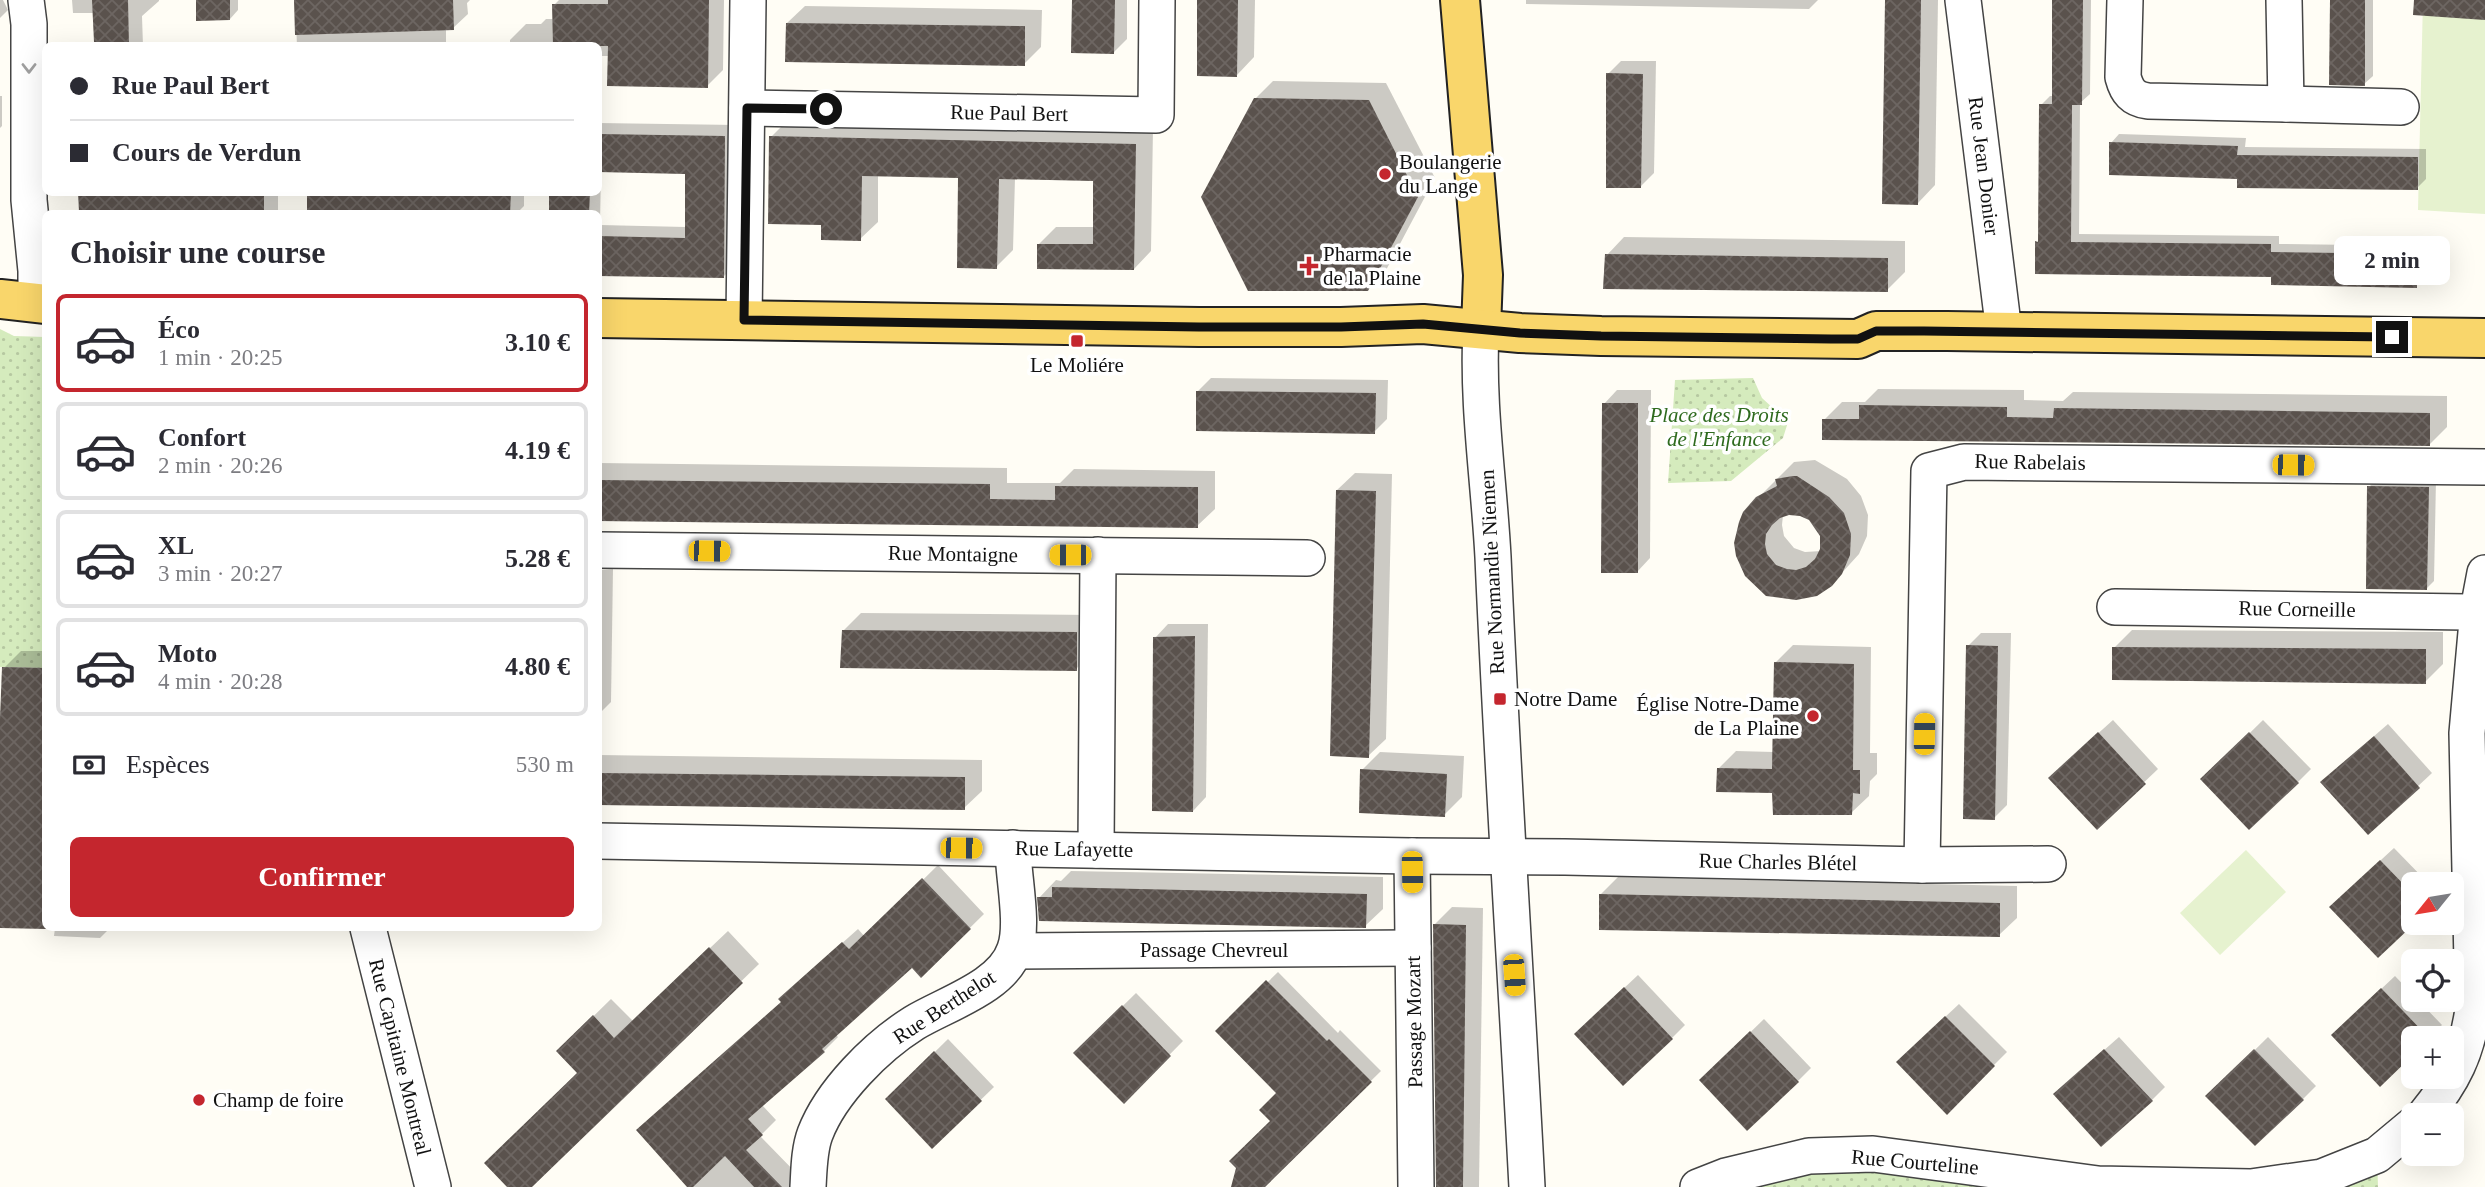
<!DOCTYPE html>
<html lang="fr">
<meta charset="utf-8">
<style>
:root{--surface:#fff;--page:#f7f7f7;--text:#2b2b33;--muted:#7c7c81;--line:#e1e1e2;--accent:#c4262e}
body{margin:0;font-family:Georgia,serif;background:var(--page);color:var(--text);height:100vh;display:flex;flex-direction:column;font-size:26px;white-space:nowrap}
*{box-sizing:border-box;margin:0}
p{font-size:23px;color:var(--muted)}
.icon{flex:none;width:38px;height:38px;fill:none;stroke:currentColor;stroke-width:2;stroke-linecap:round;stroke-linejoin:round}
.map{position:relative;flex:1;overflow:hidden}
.drawer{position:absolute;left:42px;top:210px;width:560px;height:721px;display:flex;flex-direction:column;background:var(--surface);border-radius:10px;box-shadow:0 7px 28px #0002}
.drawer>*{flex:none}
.guide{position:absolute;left:42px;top:42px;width:560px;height:154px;border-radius:10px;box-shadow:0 7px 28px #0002;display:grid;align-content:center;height:154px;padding:0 28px;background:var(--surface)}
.needle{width:46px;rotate:240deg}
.fabs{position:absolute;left:2401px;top:872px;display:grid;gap:14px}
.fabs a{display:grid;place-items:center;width:63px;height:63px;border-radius:10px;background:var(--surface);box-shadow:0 7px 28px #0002;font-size:35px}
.end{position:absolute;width:32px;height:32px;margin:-16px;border:9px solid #111;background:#fff;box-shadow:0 0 0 4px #fff}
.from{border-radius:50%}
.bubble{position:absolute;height:49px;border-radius:10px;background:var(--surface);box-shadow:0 7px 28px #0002;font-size:23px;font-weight:700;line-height:49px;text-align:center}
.car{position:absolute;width:21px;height:42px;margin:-21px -10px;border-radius:9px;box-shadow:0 0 5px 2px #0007;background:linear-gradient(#f5c518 24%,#345 0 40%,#f5c518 0 76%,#345 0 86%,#f5c518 0)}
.guide b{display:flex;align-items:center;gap:24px;height:66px;font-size:26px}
.guide b+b{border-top:2px solid var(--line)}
.guide i{width:18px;height:18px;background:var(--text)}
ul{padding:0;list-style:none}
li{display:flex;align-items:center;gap:21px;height:98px;margin:0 14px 10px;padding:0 14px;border:4px solid var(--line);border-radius:10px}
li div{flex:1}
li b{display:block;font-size:26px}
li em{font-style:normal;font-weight:700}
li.active{border-color:var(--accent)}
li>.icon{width:63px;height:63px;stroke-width:1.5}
h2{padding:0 28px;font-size:32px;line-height:84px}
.pay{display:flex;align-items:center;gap:18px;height:77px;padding:0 28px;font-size:26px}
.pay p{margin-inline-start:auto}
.primary-button{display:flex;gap:14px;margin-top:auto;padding:14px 28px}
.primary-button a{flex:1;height:80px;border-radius:10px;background:var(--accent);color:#fff;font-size:28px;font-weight:700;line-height:80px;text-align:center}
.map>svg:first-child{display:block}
.park{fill:url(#park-dots)}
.pitch{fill:#e6f2cf}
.shadow{fill:#0003;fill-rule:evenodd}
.building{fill:url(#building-cross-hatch);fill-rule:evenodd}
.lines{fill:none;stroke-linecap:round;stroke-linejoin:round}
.minor-casing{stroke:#444;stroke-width:38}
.major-casing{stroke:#222;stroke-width:42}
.minor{stroke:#fff;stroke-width:35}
.major{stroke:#f9d66b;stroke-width:38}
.oneway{stroke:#a0a0a0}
.route{stroke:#111;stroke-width:9}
.poi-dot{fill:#c4262e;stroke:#fff;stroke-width:2.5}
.labels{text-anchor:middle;stroke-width:7;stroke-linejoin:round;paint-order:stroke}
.street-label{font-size:21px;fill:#111;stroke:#fff}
.poi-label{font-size:21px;fill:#111;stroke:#fff;text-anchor:start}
.park-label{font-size:21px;font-style:italic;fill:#2f6b1f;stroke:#fff}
</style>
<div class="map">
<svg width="2485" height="1187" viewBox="0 0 2485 1187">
<defs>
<pattern id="park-dots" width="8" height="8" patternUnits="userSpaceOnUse" patternTransform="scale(1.75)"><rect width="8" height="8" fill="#d5ebbd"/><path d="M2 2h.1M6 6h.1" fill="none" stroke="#b6c8a1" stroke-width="1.8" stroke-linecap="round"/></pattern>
<pattern id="building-cross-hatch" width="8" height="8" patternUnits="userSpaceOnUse" patternTransform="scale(1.75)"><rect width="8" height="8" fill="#5a524d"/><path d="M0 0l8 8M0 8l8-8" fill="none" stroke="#6d6662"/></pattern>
</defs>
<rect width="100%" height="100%" fill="#fffdf5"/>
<!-- park -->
<g class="park">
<polygon points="0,329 14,336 45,337 45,668 0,667"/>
<polygon points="1753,378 1762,398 1788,422 1783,438 1731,481 1668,483 1675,380"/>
<polygon points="2377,1155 2378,1187 1698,1187 1809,1156 2251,1187"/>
</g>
<!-- pitch -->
<g class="pitch">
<polygon points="2423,0 2485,0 2485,214 2418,210"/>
<polygon points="2246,850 2286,892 2220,955 2180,913"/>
</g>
<!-- shadow -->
<g class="shadow">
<polygon points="0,0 3,0 8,10 0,18"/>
<polygon points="72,0 159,0 159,1 142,16 143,46 96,46 94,13 73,13"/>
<polygon points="197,0 238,0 238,10 230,19"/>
<polygon points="295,0 470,0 467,3 468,14 453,28 446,28 446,46 297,46"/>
<polygon points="559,0 724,0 723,70 707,86 609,56 598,56 598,46 510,46 510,40 526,24 541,24 546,19 554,19 554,5"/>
<polygon points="1073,0 1127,0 1127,39 1114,52"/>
<polygon points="1199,0 1255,0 1254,57 1237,75"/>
<polygon points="1526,0 1818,0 1809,9 1526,4"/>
<polygon points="1887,0 1938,0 1935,185 1918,203"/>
<polygon points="2054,0 2091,0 2090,94 2080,103 2079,234 2279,236 2279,244 2425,246 2425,277 2416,286 2273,275 2037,242 2040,239 2041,105 2050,96 2053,96"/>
<polygon points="2331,0 2373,0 2373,76 2364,84"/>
<polygon points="805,6 1042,10 1041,47 1024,64 787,23"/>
<polygon points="1621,61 1656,61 1654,173 1641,186 1608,74"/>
<polygon points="1273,81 1386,83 1435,178 1385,272 1367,290 1255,99"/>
<polygon points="0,96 2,96 2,126 0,128"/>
<polygon points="788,120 1153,128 1151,251 1134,269 1039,244 1056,227 1095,227 1095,179 1015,178 1013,250 996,267 959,176 878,175 878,222 860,239 822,223 771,137"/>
<path d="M 598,123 L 737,125 L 736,264 L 724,276 L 598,274 L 598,214 L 551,214 L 551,192 L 598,192 ZM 601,171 L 687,172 L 686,227 L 600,225 Z"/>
<polygon points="2119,134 2246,138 2245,147 2426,149 2426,179 2417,188 2239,177 2111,143"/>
<polygon points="71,192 278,192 278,214 92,214 80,194 71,194"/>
<polygon points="309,192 524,192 524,206 516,214 309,214"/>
<polygon points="1624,237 1905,241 1905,272 1887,290 1607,255"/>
<polygon points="1211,378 1388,380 1387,419 1374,432 1198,391"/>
<polygon points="1878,389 2024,390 2024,400 2063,401 2073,392 2447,396 2447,427 2429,445 1824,420 1842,402 1865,402"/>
<polygon points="1617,390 1651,390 1650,558 1637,572 1604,404"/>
<path d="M 1815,460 L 1847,479 L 1861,496 L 1868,515 L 1867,536 L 1859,554 L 1831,585 L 1766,594 L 1757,499 L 1794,462 ZM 1801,514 L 1810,518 L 1822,536 L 1821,551 L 1805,552 L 1794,548 L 1784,536 L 1782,525 L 1783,515 Z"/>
<polygon points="598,463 1007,468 1007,483 1060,483 1074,469 1215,471 1215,509 1197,526 598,519"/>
<polygon points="1355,473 1392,474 1386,739 1368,756 1337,490"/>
<polygon points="2377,479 2436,480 2434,581 2427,588 2369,487"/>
<polygon points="613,569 611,702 598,715 598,570"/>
<polygon points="861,613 1094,615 1094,651 1076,669 843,631"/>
<polygon points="1168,624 1208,624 1206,797 1193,811 1155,638"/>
<polygon points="2132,630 2443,632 2443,664 2425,682 2114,648"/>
<polygon points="1981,633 2011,633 2007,805 1994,818 1968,646"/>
<polygon points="1793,645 1871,647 1870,753 1877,753 1877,774 1870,781 1869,796 1851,813 1774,791 1718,769 1736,751 1774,752 1775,663"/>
<polygon points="21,651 46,651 46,927 0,926 0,711 3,708 4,668"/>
<polygon points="2113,720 2158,769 2097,827 2063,765"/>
<polygon points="2263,720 2311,769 2298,782 2203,779"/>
<polygon points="2388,724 2432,773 2368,833 2336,769"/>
<polygon points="1380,752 1464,756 1462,797 1444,815 1362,770"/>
<polygon points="598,755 982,760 982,791 964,808 598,803"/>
<polygon points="2394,848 2429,884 2413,884 2414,922 2378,956 2344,894"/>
<polygon points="938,865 984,914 921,976 912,965 835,1034 838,1037 824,1051 762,1105 776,1120 760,1136 801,1178 795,1187 691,1187 782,1001 795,985 858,929 865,937"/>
<polygon points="1071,871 1383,877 1383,909 1365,926 1039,898 1056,880 1061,881"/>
<polygon points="1618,877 2017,886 2017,918 1999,935 1600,895"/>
<polygon points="1452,907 1483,908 1479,1187 1438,1187 1435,924"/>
<polygon points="55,928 110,928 100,938 54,936"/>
<polygon points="728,931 759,964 529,1187 509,1187 579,1073 558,1051 611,999 633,1021"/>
<polygon points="1278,972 1338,1033 1340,1030 1381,1071 1263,1187 1233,1187 1273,1121 1278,1093 1218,1031"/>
<polygon points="1638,975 1685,1025 1672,1038 1589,1021"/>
<polygon points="2395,976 2413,995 2413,999 2417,999 2442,1025 2429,1038 2413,1038 2413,1053 2380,1085 2346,1022"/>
<polygon points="1136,993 1183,1041 1124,1101 1075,1053"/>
<polygon points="1959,1004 2007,1052 1947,1112 1911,1049"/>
<polygon points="1764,1019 1811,1068 1798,1081 1701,1080"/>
<polygon points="2119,1037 2165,1087 2152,1100 2069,1081"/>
<polygon points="2268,1037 2316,1086 2303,1099 2208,1096"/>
<polygon points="948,1039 994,1087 932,1147 887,1099"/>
</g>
<!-- building -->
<g class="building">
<polygon points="92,0 128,0 129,46 106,46 106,42 94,42"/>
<polygon points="196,0 230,0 230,20 196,21"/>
<polygon points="294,0 453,0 454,30 295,35"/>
<polygon points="608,0 709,0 708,88 607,86 608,46 553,46 552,4 608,4"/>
<polygon points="1072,0 1115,0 1114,54 1071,53"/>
<polygon points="1197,0 1238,0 1237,77 1197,76"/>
<polygon points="1885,0 1921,0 1918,205 1882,204"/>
<polygon points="2052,0 2083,0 2082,105 2072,105 2071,242 2271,244 2271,252 2417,254 2417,288 2271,285 2271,277 2035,274 2035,241 2038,242 2039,104 2052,104"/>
<polygon points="2330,0 2365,0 2365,86 2329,85"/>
<polygon points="2414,0 2485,0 2485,20 2413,15"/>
<polygon points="786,23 1025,26 1025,66 785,62"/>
<polygon points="1606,73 1643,74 1641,188 1606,188"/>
<polygon points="1254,98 1369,100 1418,197 1368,291 1248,291 1201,197"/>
<polygon points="598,134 725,136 724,278 598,276 598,236 685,238 685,174 598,172"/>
<polygon points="769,136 1136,144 1134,270 1037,269 1037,244 1093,244 1093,181 999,179 997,269 957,268 958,178 862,176 861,241 821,240 821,225 768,224"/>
<polygon points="2109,142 2238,146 2237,155 2418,157 2418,190 2237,188 2237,179 2109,175"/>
<polygon points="78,192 264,192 264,214 79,212"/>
<polygon points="307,192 511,192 510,214 307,214"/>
<polygon points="549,192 590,192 589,214 549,214"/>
<polygon points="1605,254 1888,258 1888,292 1603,289"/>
<polygon points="1196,391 1376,393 1375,434 1196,431"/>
<polygon points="1602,403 1638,403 1638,573 1601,573"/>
<polygon points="1859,405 2007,407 2007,417 2053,418 2054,408 2430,413 2430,446 1822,440 1822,419 1859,419"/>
<path d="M 1793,476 L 1797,476 L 1829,497 L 1844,513 L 1851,534 L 1850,555 L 1842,574 L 1832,586 L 1817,596 L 1796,600 L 1766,596 L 1745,576 L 1736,556 L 1734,543 L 1739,522 L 1743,512 L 1756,497 L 1777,486 L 1775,479 ZM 1789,515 L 1800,516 L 1809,520 L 1820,536 L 1820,549 L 1815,559 L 1806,567 L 1796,570 L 1787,569 L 1776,565 L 1767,554 L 1765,544 L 1766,534 L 1772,525 L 1780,518 Z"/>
<polygon points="598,480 990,484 990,499 1055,500 1055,486 1198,487 1198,528 598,521"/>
<polygon points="2367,486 2429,487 2427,590 2366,589"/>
<polygon points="1336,490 1376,491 1369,758 1330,756"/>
<polygon points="842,630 1077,632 1077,671 840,668"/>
<polygon points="1195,636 1193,812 1152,811 1153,637"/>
<polygon points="1966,645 1998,646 1995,820 1963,819"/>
<polygon points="2112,647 2426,649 2426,684 2112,680"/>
<polygon points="1774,662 1854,664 1853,770 1860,770 1860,794 1853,793 1852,815 1773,815 1772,793 1716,792 1717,768 1772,769"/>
<polygon points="2,667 46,668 46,929 0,928 0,719"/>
<polygon points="2098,732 2146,784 2097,830 2048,778"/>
<polygon points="2249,732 2299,783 2249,830 2200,779"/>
<polygon points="2374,736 2420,788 2368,835 2320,782"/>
<polygon points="1360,769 1447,774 1445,817 1359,813"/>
<polygon points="598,773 965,777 965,810 598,805"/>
<polygon points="2380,860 2413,894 2413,925 2378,958 2329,907"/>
<polygon points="922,878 971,929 921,978 912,968 822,1049 825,1052 748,1119 763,1135 746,1150 782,1187 754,1187 725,1156 693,1187 687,1187 636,1130 781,1002 778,999 842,942 849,949"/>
<polygon points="1052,887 1367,894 1366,928 1039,921 1037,897 1052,897"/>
<polygon points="1599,894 2000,903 2000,937 1599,930"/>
<polygon points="1433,924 1466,925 1463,1187 1436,1187"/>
<polygon points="709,947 743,983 532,1187 507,1187 484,1163 577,1073 556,1051 593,1015 614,1038"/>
<polygon points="1266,980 1327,1041 1329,1039 1372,1082 1265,1187 1231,1187 1236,1168 1229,1161 1270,1121 1259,1110 1276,1093 1215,1031"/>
<polygon points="1624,987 1673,1039 1623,1086 1574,1034"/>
<polygon points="2381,988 2429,1038 2413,1038 2413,1055 2380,1087 2331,1035"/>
<polygon points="1122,1005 1171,1056 1124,1104 1073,1053"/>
<polygon points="1945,1016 1995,1066 1947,1115 1896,1062"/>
<polygon points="1750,1031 1799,1082 1747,1131 1699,1080"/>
<polygon points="2104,1049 2153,1101 2101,1147 2053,1094"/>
<polygon points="2254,1049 2304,1100 2255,1146 2205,1096"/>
<polygon points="934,1051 982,1101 932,1149 885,1099"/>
</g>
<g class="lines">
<!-- minor casing -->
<g class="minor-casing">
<g id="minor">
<polyline points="26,0 29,24 29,200 36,271 36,303"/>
<polyline points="1963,0 2004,332"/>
<path d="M 2125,0 L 2123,77 C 2127,92 2133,99 2148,101 L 2286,104 L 2284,0"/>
<polyline points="2286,104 2401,107"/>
<polyline points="747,108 1156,115 1157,0"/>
<polyline points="744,320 748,0"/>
<path d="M 1481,329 C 1477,405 1489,481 1493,557 C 1502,767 1516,977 1527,1187"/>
<polyline points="598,550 1307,558"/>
<polyline points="2115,607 2467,612 2478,610"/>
<polyline points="598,841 1412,856 1565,857 1922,865 2048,864"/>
<polyline points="1096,850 1098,555"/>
<polyline points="1412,856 1416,1187"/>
<polyline points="1922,865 1929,471 1964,462 2485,467"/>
<polyline points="368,928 433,1187"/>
<polyline points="1015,951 1413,948"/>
<path d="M 2425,1115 C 2453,1081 2467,1053 2473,1009 L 2467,733 L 2478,610 L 2485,573"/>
<path d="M 808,1187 C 809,1170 809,1150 815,1134 C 831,1092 876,1047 914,1023 C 945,1004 1003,987 1015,949 C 1024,924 1013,876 1013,848"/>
<polyline points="1698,1187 1726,1176 1809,1156 1873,1154 2098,1184 2251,1187 2322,1177 2377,1155 2413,1125"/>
</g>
</g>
<!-- major casing -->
<g class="major-casing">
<g id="major">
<polyline points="1460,0 1483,275 1481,329"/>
<polyline points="0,299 46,304"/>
<polyline points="598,318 1199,327 1341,327 1423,324 1520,333 1601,336 1858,339 1876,331 1947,331 2485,338"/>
</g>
</g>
<!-- minor -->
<use href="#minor" class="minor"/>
<!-- major -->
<use href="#major" class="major"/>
</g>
<!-- one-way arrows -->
<defs><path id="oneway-chevron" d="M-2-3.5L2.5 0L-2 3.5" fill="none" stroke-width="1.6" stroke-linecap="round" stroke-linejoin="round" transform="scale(1.75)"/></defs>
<use class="oneway" href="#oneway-chevron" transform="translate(29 68) rotate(90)"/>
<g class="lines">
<!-- route -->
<polyline class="route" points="826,109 747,108 744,320 1199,327 1341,327 1423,324 1520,333 1601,336 1831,339 1858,339 1876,331 1924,331 2392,337"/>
</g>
<!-- markers -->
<g class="poi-dot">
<circle cx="1385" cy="174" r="7"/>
<path d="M1305.5 255.5h7v7h7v7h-7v7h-7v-7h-7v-7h7z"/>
<rect x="1070" y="334" width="14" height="14" rx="3.5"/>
<rect x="1493" y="692" width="14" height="14" rx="3.5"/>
<circle cx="1813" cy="716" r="7"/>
<circle cx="199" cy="1100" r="7"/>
</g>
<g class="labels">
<!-- street labels -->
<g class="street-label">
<text transform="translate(1009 113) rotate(1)" y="7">Rue Paul Bert</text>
<text transform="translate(1984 166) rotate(83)" y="7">Rue Jean Donier</text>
<text transform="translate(2030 462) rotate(1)" y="7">Rue Rabelais</text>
<text transform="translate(953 554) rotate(1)" y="7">Rue Montaigne</text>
<text transform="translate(1492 572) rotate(-93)" y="7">Rue Normandie Niemen</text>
<text transform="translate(2297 609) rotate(1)" y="7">Rue Corneille</text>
<text transform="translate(1074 849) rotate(1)" y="7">Rue Lafayette</text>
<text transform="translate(1778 862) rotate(1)" y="7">Rue Charles Blétel</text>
<text x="1214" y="957">Passage Chevreul</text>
<text transform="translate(944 1007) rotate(-33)" y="7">Rue Berthelot</text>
<text transform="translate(1414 1022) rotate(-91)" y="7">Passage Mozart</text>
<text transform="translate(400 1057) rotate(76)" y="7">Rue Capitaine Montreal</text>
<text transform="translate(1915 1162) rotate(5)" y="7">Rue Courteline</text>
</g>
<!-- poi labels -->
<g class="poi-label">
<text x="1399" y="169">Boulangerie<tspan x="1399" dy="24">du Lange</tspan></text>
<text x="1323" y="261">Pharmacie<tspan x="1323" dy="24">de la Plaine</tspan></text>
<text x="1077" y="372" text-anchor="middle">Le Moliére</text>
<text x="1514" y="706">Notre Dame</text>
<text x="1799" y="711" text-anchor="end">Église Notre-Dame<tspan x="1799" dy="24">de La Plaine</tspan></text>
<text x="213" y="1107">Champ de foire</text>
</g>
<!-- park labels -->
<g class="park-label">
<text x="1719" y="422">Place des Droits<tspan x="1719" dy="24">de l'Enfance</tspan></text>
</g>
</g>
</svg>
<div class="fabs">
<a><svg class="needle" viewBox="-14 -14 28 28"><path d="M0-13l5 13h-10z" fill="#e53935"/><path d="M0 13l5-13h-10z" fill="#7c7c81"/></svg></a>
<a><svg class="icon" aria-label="locate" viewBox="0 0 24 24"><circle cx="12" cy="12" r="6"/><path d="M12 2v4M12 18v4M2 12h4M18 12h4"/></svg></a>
<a>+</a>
<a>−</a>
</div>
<i class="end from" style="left:826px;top:109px"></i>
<i class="end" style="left:2392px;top:337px"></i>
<div class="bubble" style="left:2334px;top:236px;width:116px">2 min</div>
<i class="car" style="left:2293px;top:465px;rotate:91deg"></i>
<i class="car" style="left:709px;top:551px;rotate:91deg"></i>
<i class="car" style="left:1070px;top:555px;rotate:270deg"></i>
<i class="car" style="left:1924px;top:734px;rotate:1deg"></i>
<i class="car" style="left:961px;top:848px;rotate:91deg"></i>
<i class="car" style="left:1412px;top:872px;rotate:179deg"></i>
<i class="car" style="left:1514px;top:975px;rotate:176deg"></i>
<div class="guide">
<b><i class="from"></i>Rue Paul Bert</b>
<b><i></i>Cours de Verdun</b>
</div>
<section class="drawer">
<h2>Choisir une course</h2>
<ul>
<li class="active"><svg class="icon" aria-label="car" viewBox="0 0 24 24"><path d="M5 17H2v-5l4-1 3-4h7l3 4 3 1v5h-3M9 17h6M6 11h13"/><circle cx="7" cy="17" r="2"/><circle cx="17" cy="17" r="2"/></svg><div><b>Éco</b><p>1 min · 20:25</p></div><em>3.10 €</em></li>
<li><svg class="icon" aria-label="car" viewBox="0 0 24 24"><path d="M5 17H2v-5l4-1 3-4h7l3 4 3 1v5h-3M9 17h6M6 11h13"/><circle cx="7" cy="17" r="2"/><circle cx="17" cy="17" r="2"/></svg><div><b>Confort</b><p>2 min · 20:26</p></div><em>4.19 €</em></li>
<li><svg class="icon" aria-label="car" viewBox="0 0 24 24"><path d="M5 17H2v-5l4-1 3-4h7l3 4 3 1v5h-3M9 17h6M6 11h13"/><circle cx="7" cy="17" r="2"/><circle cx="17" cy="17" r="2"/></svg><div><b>XL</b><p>3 min · 20:27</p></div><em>5.28 €</em></li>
<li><svg class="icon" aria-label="car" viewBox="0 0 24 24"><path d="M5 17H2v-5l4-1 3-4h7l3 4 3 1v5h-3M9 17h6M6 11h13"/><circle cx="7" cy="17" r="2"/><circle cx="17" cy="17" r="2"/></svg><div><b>Moto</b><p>4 min · 20:28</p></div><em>4.80 €</em></li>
</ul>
<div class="pay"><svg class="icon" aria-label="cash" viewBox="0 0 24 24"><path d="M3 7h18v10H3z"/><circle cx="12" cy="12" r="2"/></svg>Espèces<p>530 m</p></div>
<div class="primary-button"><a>Confirmer</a></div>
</section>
</div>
